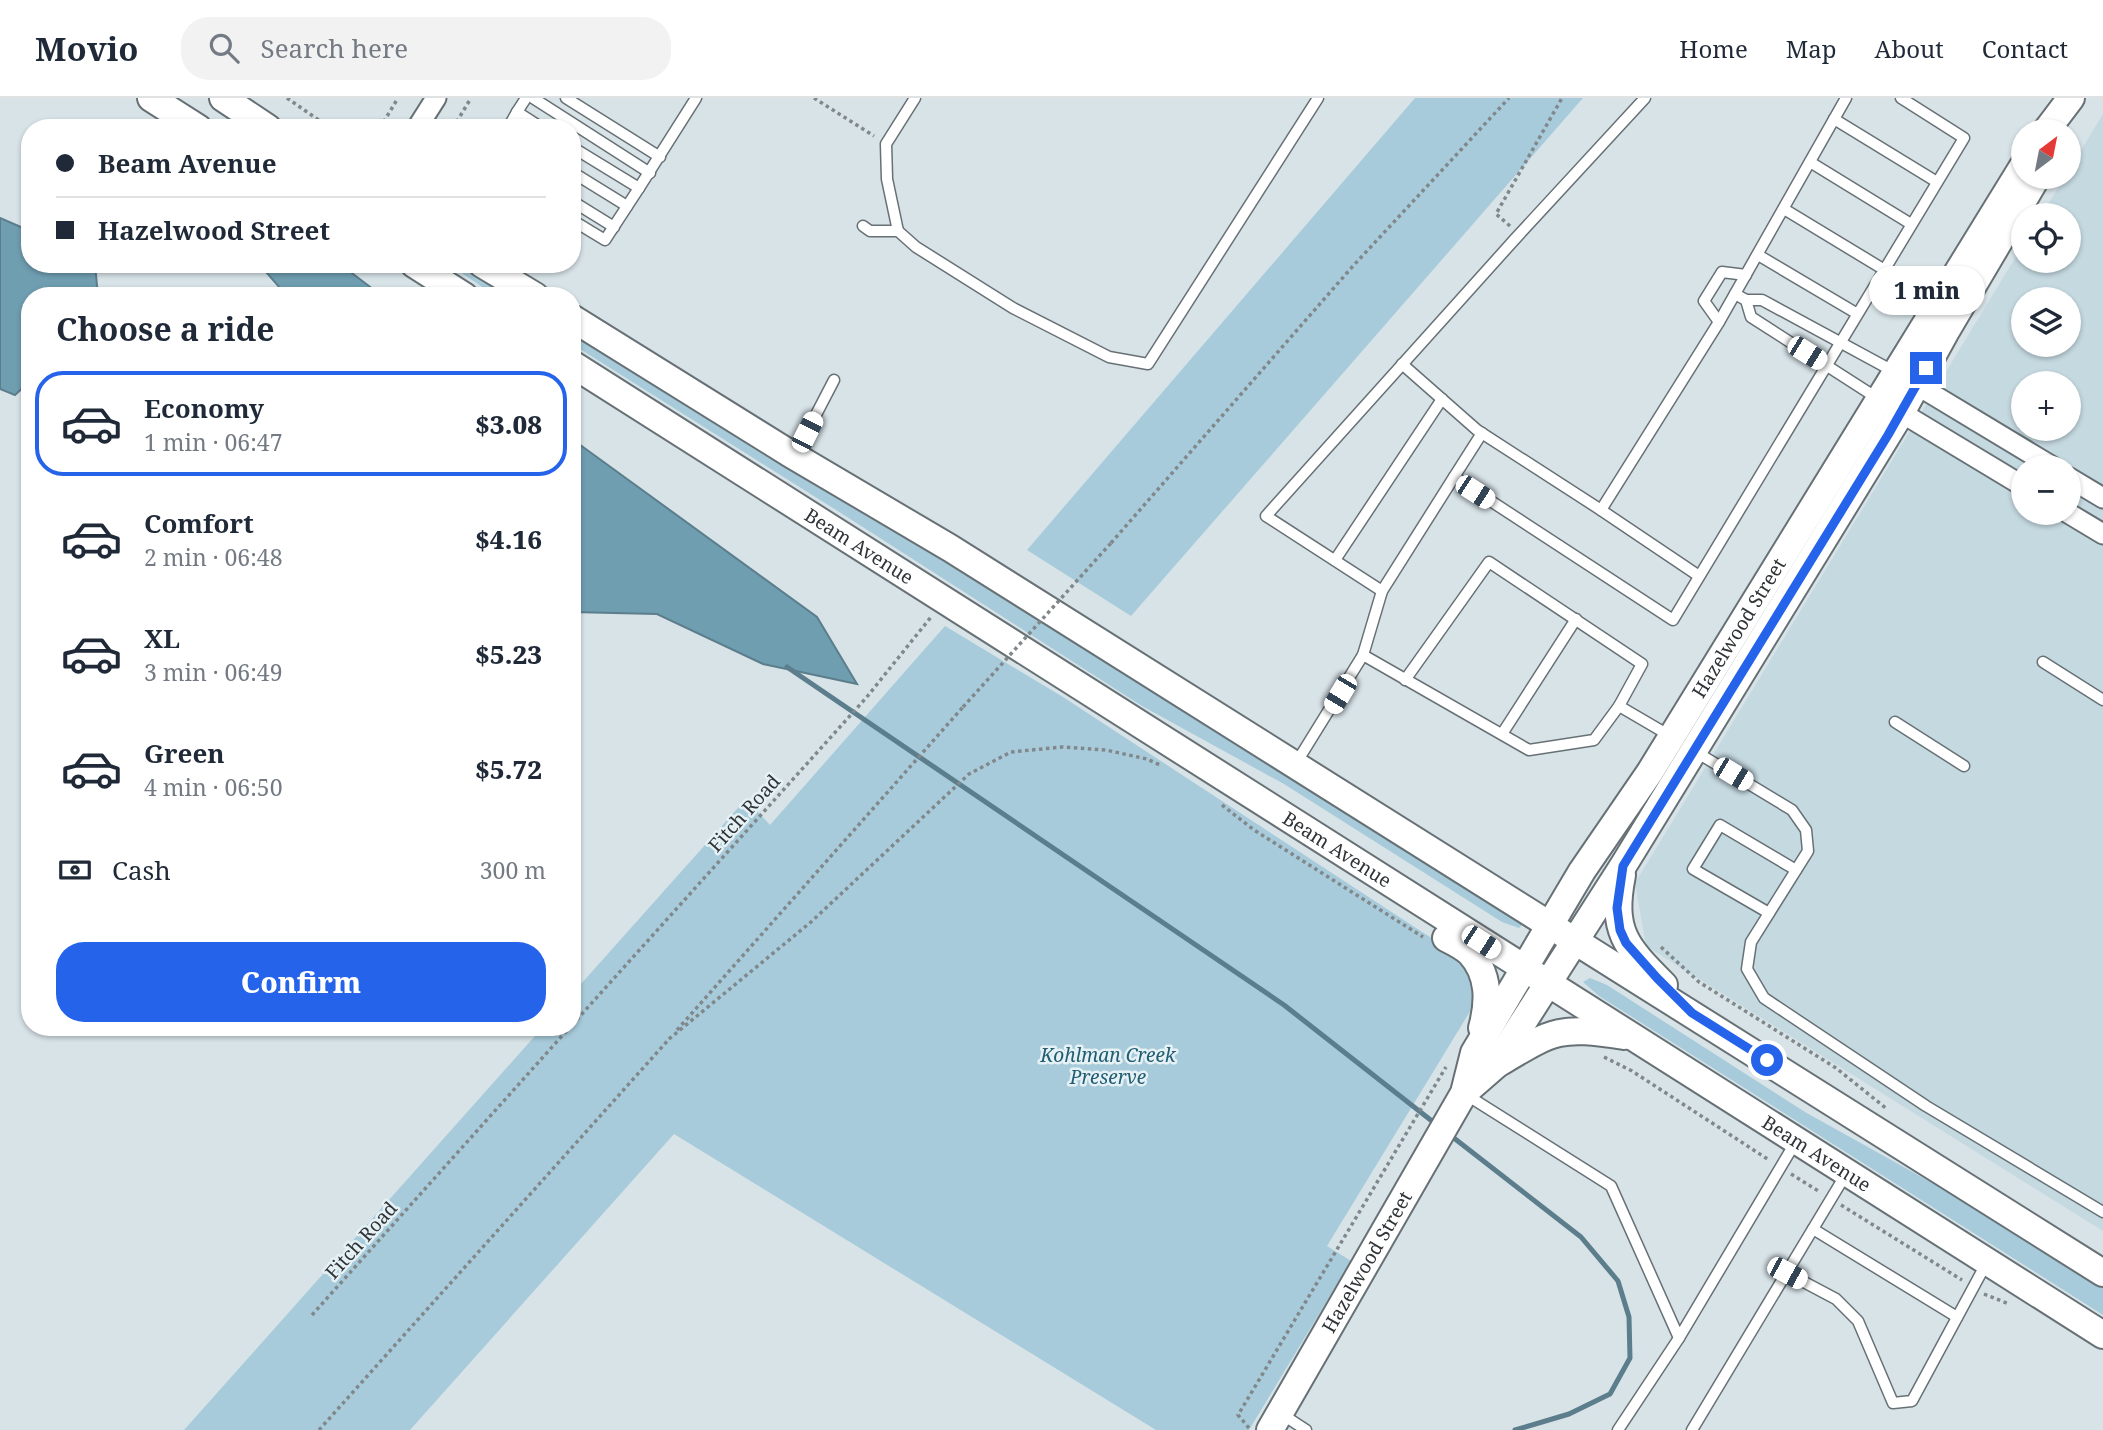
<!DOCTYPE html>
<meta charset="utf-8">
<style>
:root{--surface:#fff;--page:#f2f2f3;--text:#1f2937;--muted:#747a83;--line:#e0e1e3;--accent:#2563eb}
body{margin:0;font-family:"Noto Serif",serif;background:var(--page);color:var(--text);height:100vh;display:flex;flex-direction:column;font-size:26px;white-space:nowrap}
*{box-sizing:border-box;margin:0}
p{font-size:23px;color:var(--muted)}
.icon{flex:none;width:38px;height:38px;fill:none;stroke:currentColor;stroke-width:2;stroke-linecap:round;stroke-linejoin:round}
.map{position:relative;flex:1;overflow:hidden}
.sheet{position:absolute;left:21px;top:189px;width:560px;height:749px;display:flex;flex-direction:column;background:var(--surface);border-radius:28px;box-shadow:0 2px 5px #0004}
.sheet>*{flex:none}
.banner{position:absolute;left:21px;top:21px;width:560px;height:154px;border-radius:28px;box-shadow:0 2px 5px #0004;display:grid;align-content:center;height:154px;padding:0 35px;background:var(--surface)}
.needle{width:46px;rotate:32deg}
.tools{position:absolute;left:2011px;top:21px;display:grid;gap:14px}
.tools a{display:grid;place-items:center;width:70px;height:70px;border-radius:50%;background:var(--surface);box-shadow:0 2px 5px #0004;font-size:35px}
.end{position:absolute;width:32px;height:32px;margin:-16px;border:9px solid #2563eb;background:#fff;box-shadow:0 0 0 4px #fff}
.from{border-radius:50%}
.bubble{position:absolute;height:49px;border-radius:24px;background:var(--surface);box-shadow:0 2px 5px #0004;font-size:23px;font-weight:800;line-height:49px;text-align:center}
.car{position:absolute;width:21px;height:42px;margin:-21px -10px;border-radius:9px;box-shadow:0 0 5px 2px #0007;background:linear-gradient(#fff 24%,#345 0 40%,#fff 0 76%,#345 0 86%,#fff 0)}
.banner b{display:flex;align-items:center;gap:24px;height:66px;font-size:26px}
.banner b+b{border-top:2px solid var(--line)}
.banner i{width:18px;height:18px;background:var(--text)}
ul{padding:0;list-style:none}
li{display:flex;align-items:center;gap:21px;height:105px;margin:0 14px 10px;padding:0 21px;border:4px solid transparent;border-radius:28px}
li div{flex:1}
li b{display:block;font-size:26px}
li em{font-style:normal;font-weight:800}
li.current{border-color:var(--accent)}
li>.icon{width:63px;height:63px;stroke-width:1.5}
h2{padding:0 35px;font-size:32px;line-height:84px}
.pay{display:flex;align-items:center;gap:18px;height:77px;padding:0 35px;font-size:26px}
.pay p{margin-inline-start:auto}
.primary-button{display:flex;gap:14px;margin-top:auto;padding:14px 35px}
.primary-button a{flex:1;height:80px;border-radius:28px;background:var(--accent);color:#fff;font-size:28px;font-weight:800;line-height:80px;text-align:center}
header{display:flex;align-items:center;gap:42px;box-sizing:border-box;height:98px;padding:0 35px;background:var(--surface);border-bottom:2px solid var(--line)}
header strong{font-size:33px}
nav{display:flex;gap:38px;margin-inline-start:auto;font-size:24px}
.search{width:490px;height:63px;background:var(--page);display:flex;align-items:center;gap:18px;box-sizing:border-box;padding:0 24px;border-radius:28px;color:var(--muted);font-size:26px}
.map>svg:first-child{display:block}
.built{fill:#c5d9e1;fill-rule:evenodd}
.green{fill:#a7cbda}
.water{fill:#6f9eb1;stroke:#5c7e8c;stroke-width:2}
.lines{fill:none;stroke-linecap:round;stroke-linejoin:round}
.stream{stroke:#5c7e8c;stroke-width:5}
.lane-casing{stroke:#677175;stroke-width:13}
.street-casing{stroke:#677175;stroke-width:23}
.secondary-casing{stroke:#677175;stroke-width:30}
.path{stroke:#80888b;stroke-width:3.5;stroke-dasharray:3.5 3.5;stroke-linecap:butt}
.lane{stroke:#fff;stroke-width:10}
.street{stroke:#fff;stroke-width:19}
.secondary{stroke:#fff;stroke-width:26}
.path-bridge{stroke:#80888b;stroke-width:3.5;stroke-dasharray:3.5 3.5;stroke-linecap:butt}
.route{stroke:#2563eb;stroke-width:9}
.labels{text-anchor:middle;stroke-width:5;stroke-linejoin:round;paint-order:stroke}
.street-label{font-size:19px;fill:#303436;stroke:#e5f1f5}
.park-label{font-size:19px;font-style:italic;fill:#215d72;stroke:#e5f1f5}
</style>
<header>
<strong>Movio</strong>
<div class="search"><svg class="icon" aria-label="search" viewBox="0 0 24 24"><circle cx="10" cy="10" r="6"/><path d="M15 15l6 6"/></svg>Search here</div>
<nav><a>Home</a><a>Map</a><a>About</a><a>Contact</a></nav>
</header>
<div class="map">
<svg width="2103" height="1332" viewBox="0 0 2103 1332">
<rect width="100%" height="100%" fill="#d8e3e8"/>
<!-- built -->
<path class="built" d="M 2103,16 L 2103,1133 L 1646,848 L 1635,785 L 2023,147 L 2023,163 L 2068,163 L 2068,117 L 2041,117 L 2065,79 L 2068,79 L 2069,72 ZM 2023,201 L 2068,201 L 2068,247 L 2023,247 ZM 2023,285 L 2068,285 L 2068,331 L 2023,331 ZM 2023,369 L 2068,369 L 2068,415 L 2023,415 Z"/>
<!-- green -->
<g class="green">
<polygon points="1415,0 1583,0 1131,518 1027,452"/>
<polygon points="448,166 466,166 515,198 496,198"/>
<polygon points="572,234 814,387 918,441 1514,817 1522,827 1519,830 1502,824 1284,686 1142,608 844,417 572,246"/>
<polygon points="945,528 1063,599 1491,879 1327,1148 1351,1163 1249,1332 1156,1332 674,1036 410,1332 184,1332 543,929 572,929 572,896 746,701 770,727"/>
<polygon points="1590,880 1607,887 1805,1014 1970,1106 2103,1190 2103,1217 1599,898 1583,884"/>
</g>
<!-- water -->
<g class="water">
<polygon points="0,120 30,133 30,166 95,166 98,198 30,198 30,283 15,297 0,291"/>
<polygon points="259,166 340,166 382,198 287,198"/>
<polygon points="572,341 817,519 857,586 763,566 657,516 572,514"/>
</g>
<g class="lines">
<!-- stream -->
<g class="stream">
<polyline points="787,569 1284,907 1437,1027"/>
<polyline points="1450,1037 1581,1139 1618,1183 1629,1219 1630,1260 1610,1296 1569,1316 1515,1332"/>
</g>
<!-- lane casing -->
<g class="lane-casing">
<g id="lane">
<polyline points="526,0 517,14 542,30"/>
<polyline points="533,0 650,75"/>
<polyline points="566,0 660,59"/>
<polyline points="1645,0 1515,141 1266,418 1382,493 1454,379 1673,522 1964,40 1901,0"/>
<polyline points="1834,21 1937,84"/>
<polyline points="508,30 517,14"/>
<polyline points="572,49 639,90 696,0"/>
<polyline points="1810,64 1911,126"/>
<polyline points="572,74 627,108"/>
<polyline points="572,103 614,129"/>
<polyline points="1784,111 1883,171"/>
<polyline points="572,122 605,142 639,90"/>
<polyline points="863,128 870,133 898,133 916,149 1013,210 1109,259 1148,266 1318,0"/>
<polyline points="898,133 887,81 886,46 915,0"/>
<polyline points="1758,157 1856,215"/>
<polyline points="1735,196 1746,202 1762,202 1893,273"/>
<polyline points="1746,202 1751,219 1877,300"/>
<polyline points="1719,224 1704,203 1722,174 1746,177"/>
<polyline points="1402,266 1477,332 1601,412 1719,224 1846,0"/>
<polyline points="789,355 807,334 834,282"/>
<polyline points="1454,379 1482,335"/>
<polyline points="1601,412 1699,478"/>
<polyline points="1335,462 1442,301"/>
<polyline points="1363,557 1382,493"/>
<polyline points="2043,564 2103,602"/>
<polyline points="1405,582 1489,464 1642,566 1619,608"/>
<polyline points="1895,624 1964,668"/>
<polyline points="1502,636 1576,521"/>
<polyline points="1696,654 1792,712 1806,732 1808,753 1751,844 1747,871 1764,900 1926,1008 2103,1114"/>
<polyline points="1295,667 1363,557 1529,652 1594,642 1619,608 1672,639"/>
<polyline points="1769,815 1693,771 1720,727 1796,772"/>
<polyline points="1465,996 1611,1088 1679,1240 1795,1045"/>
<polyline points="1813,1131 1957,1219"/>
<polyline points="1787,1175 1836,1201 1858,1223 1893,1305 1912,1303 1987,1164"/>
<polyline points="1280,1315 1306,1332"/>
<polyline points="1618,1332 1679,1240"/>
<polyline points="1692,1332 1846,1076"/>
</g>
</g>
<!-- street casing -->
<g class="street-casing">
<g id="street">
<polyline points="417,30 436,0"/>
<polyline points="1907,281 2053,369"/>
<polyline points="1892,309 2023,388"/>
<polyline points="2068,379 2103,400"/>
<polyline points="2068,415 2103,436"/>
</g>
</g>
<!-- secondary casing -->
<g class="secondary-casing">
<g id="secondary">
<polyline points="151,0 198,30"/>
<polyline points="223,0 268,30"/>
<polyline points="2046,33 2071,0"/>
<polyline points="414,166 464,198"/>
<polyline points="482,166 535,198"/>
<polyline points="572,220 789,355 950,450 2103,1175"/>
<path id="s1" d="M 572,266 L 2103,1237"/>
<path d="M 1622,777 C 1611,833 1625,848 1664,887"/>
<path d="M 1446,840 C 1454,844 1464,849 1470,855 C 1490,877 1489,904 1482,930"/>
<path d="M 1499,965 C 1554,932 1559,928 1624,938"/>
<polyline points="1464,995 1495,968 1623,768 1901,315 1945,235 2037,79"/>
<path id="s2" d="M 1270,1332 L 1464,995 L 1474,955 L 1582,773 L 1650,674 L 2023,68"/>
</g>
</g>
<!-- path -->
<g class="path">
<polyline points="287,0 330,30"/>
<polyline points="814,0 874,38"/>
<polyline points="380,30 398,0"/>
<polyline points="453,30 471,0"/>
<polyline points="1510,128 1496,116 1562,0"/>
<polyline points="1111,445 1353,168 1509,0"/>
<polyline points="1222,707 1254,732 1423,839"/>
<polyline points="1661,849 1699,884 1836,970 1887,1011"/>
<polyline points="572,927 866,600 931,519"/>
<polyline points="677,932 963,609"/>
<polyline points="669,941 811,824 969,676 1011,654 1062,649 1106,652 1147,661 1160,667"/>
<polyline points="1604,959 1632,973 1769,1062"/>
<polyline points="1791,1076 1820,1094"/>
<polyline points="1841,1107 1962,1182"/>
<polyline points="1984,1196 2009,1206"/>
<polyline points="312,1217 570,929"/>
<polyline points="1249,1330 1238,1317 1446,969"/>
<polyline points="319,1332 670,940"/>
</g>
<!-- lane -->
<use href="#lane" class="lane"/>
<!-- street -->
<use href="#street" class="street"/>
<!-- secondary -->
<use href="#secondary" class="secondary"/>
<!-- path-bridge -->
<polyline class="path-bridge" points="963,609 1111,445"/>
</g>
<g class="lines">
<!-- route -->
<polyline class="route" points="1767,962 1692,915 1657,880 1626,845 1620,832 1617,810 1623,768 1888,337 1926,270"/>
</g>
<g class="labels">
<!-- street labels -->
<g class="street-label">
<text dy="7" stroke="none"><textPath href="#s1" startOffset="340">Beam Avenue</textPath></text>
<text dy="7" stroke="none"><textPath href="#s2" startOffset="931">Hazelwood Street</textPath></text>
<text transform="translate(744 715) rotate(-48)" y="7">Fitch Road</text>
<text dy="7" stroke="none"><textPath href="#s1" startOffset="906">Beam Avenue</textPath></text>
<text dy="7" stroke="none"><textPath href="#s1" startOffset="1474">Beam Avenue</textPath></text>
<text transform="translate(361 1142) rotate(-48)" y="7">Fitch Road</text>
<text dy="7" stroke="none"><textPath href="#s2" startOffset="194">Hazelwood Street</textPath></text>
</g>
<!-- park labels -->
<g class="park-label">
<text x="1108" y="964">Kohlman Creek<tspan x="1108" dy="22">Preserve</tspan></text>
</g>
</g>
</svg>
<div class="tools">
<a><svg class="needle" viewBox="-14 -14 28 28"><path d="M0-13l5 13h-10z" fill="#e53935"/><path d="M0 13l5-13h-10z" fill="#747a83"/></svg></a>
<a><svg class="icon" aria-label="locate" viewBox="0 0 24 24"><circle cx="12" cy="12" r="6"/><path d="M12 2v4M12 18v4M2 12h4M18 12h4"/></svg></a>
<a><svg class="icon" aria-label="layers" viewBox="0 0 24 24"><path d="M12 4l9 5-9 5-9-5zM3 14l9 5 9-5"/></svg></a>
<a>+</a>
<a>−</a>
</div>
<i class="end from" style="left:1767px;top:962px"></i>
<i class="end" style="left:1926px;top:270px"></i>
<div class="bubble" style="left:1869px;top:168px;width:116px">1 min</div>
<i class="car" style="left:1807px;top:255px;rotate:122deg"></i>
<i class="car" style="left:807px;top:334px;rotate:27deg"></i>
<i class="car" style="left:1475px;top:394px;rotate:123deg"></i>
<i class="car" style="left:1340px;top:596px;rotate:211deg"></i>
<i class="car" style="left:1733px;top:676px;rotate:121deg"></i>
<i class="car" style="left:1481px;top:844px;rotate:123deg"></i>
<i class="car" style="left:1787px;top:1175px;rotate:118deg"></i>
<div class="banner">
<b><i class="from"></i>Beam Avenue</b>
<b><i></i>Hazelwood Street</b>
</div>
<section class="sheet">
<h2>Choose a ride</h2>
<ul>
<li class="current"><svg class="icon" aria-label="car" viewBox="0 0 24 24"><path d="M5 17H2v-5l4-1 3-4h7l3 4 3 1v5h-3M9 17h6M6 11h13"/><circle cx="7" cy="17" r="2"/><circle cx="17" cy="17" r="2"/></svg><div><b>Economy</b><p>1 min · 06:47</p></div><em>$3.08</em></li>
<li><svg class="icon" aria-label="car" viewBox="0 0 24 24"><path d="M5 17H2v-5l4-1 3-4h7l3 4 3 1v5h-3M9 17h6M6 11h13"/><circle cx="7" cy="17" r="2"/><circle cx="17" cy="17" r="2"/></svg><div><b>Comfort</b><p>2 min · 06:48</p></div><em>$4.16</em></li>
<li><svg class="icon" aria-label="car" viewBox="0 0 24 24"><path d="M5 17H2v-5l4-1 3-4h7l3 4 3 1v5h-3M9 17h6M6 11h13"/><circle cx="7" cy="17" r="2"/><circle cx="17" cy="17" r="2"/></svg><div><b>XL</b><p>3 min · 06:49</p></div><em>$5.23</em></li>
<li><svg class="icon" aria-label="car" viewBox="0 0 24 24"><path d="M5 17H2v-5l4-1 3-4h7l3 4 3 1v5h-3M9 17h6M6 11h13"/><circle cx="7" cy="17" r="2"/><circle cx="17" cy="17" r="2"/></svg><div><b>Green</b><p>4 min · 06:50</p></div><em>$5.72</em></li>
</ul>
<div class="pay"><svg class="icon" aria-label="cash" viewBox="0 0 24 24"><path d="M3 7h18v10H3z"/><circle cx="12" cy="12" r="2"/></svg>Cash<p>300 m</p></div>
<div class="primary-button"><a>Confirm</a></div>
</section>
</div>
